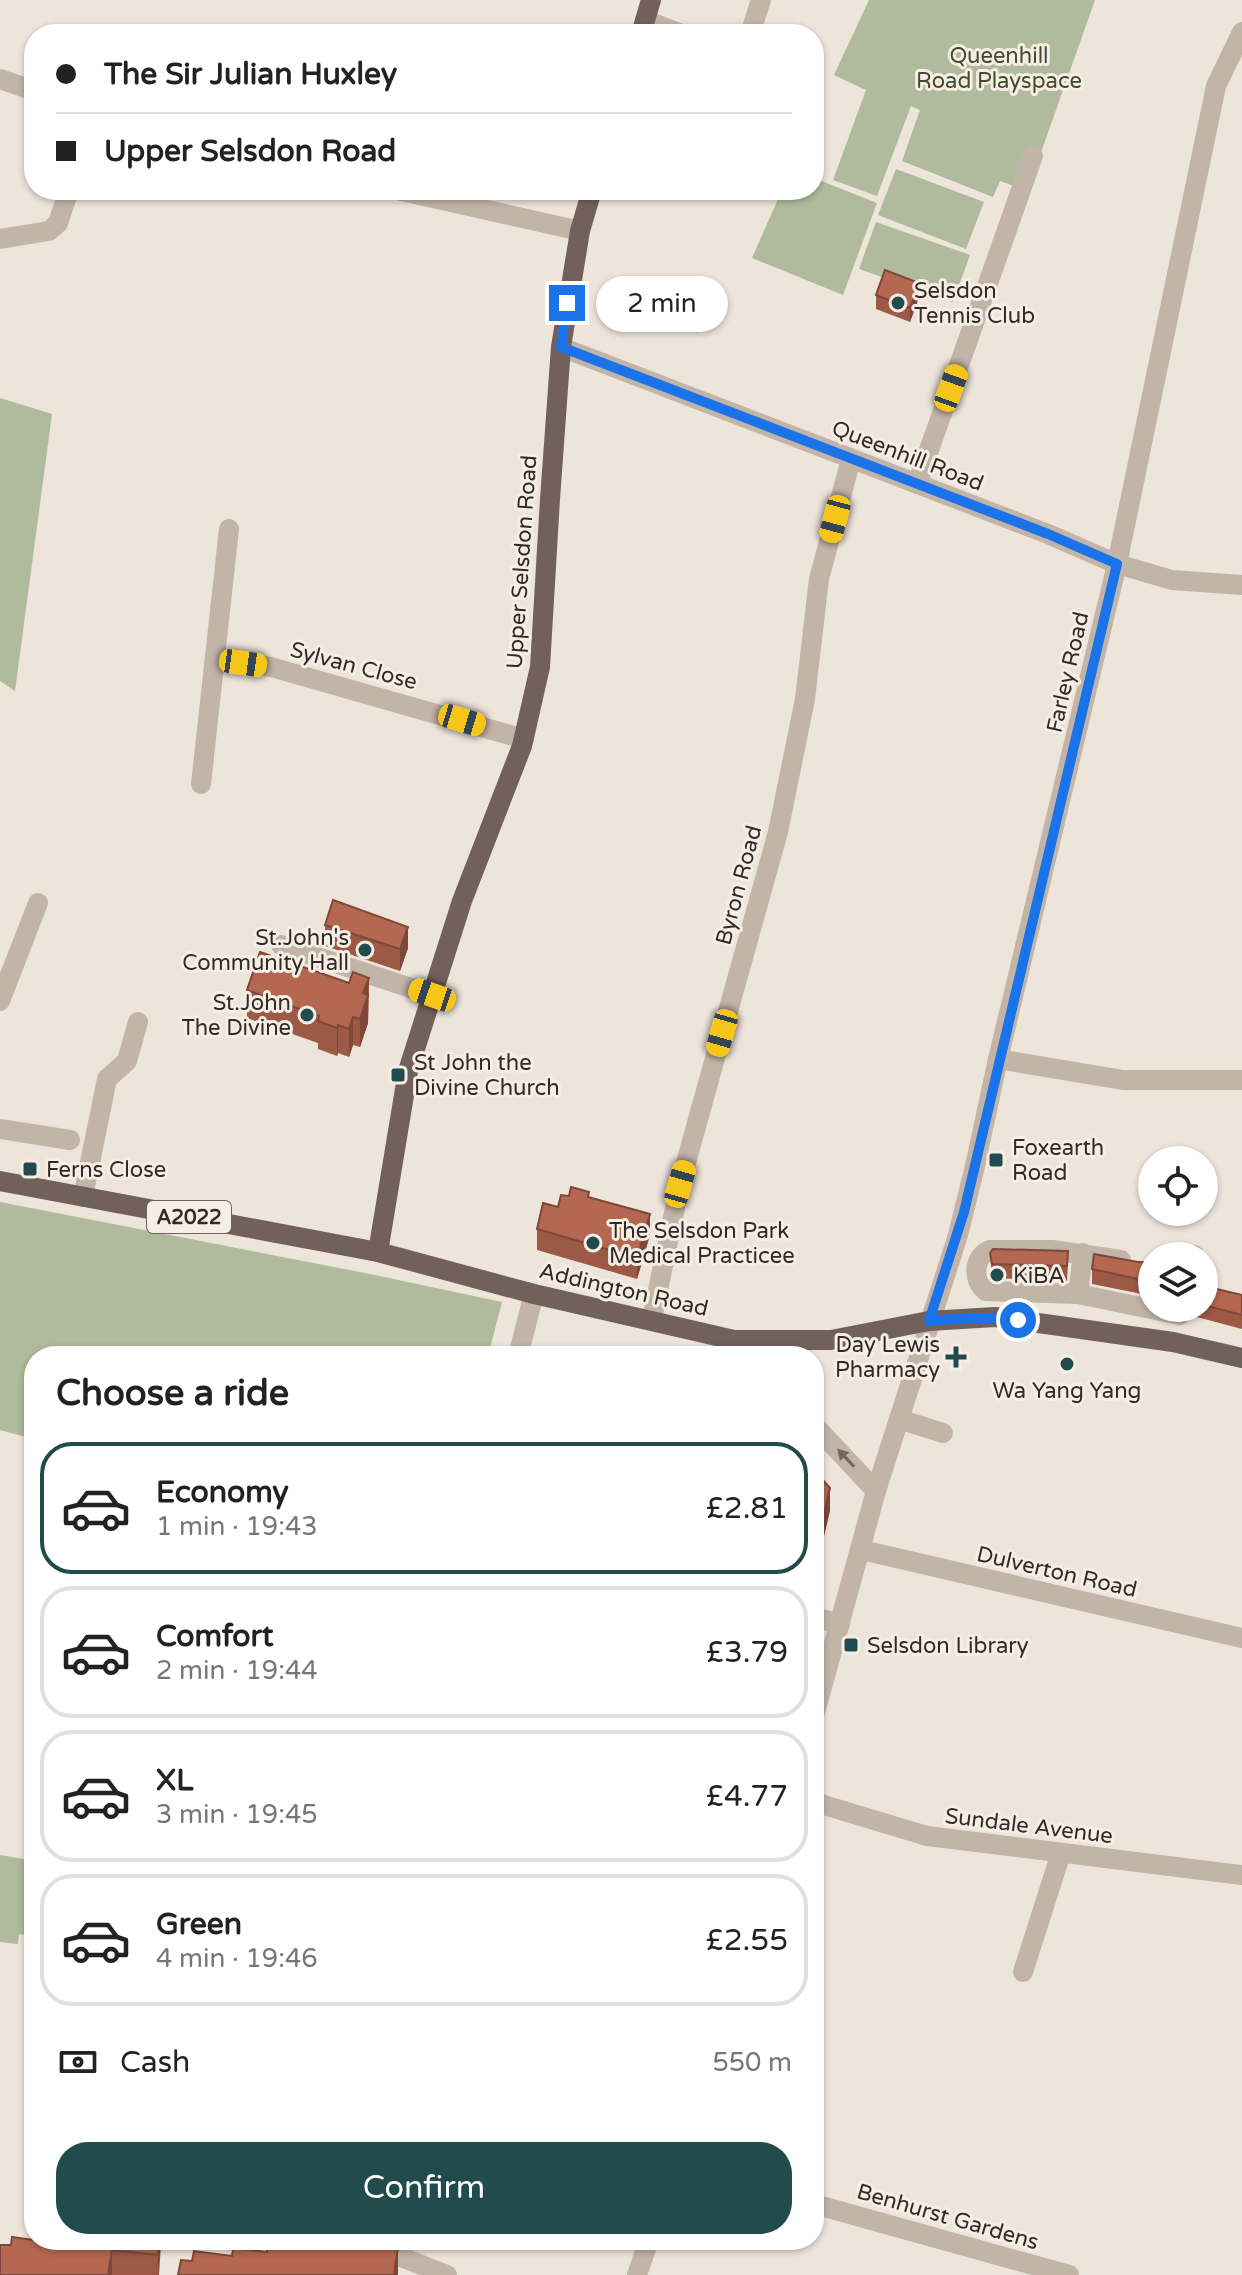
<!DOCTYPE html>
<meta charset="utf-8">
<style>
:root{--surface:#fff;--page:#f2f2f2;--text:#222;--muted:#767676;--line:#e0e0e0;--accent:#224b4d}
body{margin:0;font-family:"Varela Round",sans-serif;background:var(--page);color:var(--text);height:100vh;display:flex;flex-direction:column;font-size:30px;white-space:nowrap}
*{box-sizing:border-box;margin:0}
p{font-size:26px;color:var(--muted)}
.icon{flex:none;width:44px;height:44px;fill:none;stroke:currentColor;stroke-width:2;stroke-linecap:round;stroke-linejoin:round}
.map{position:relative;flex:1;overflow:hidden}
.panel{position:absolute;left:24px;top:1346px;width:800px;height:904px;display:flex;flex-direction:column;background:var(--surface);border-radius:32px;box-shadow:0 2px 6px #0004}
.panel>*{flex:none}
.hud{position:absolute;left:24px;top:24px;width:800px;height:176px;border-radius:32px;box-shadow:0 2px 6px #0004;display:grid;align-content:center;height:176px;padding:0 32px;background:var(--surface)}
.controls{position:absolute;left:1138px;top:1146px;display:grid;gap:16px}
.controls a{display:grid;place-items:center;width:80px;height:80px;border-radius:50%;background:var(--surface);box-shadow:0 2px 6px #0004;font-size:40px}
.end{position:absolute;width:36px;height:36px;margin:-18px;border:10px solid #1a73e8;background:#fff;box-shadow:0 0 0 4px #fff}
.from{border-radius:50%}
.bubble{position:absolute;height:56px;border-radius:28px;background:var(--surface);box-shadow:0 2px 6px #0004;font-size:26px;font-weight:600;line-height:56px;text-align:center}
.car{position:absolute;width:24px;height:48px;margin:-24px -12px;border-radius:10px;box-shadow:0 0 6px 2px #0007;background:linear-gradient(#f5c518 24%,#345 0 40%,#f5c518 0 76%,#345 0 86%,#f5c518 0)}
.hud b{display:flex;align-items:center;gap:28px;height:76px;font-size:30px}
.hud b+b{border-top:2px solid var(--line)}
.hud i{width:20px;height:20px;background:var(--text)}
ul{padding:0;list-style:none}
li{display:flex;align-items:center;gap:24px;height:132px;margin:0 16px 12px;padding:0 16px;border:4px solid var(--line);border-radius:32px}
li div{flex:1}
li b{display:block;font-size:30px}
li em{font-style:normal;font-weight:600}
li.selected{border-color:var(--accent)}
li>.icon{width:72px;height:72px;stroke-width:1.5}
h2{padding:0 32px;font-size:36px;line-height:96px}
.pay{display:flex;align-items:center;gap:20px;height:88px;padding:0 32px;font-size:30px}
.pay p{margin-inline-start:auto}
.button{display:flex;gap:16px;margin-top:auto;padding:16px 32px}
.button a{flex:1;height:92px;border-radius:32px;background:var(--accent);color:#fff;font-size:32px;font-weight:600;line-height:92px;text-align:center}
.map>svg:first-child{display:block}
.green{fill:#b0ba9c}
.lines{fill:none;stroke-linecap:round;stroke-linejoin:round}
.minor{stroke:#c3b4a8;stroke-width:20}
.major{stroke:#71615a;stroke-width:20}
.wall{fill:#9b5946}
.shaded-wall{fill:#7e4839}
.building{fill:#b46751;stroke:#7e4839;stroke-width:2}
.oneway{fill:#736861}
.route{stroke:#1a73e8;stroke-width:10}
.poi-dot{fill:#224b4d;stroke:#f6eee5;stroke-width:3}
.labels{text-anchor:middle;stroke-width:6;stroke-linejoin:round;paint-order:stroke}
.shield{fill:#f6eee5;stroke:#6c6560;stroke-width:2}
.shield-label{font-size:20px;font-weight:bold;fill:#312a27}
.park-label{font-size:22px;fill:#424c2e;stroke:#f6eee5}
.poi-label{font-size:22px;fill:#312a27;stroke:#f6eee5;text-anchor:start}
.street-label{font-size:22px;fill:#312a27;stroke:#f6eee5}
</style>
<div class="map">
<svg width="1242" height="2275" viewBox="0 0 1242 2275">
<rect width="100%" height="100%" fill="#ede4da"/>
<!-- green -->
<g class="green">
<polygon points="869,0 1095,0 1039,158 1022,189 1000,181 993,197 902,161 920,110 911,106 877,196 833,180 866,90 834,75"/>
<polygon points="896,169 984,202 966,249 878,215"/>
<polygon points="814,178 877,203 843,295 752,258 782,190 814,190"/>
<polygon points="876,222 970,255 953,302 859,269"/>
<polygon points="0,398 52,414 15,691 0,681"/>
<polygon points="0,1202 370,1274 502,1302 488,1356 34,1356 34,1439 0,1430"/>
<polygon points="0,1855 29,1860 28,1870 34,1871 34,1948 25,1947 27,1935 19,1934 18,1944 0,1942"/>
</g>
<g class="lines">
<!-- minor -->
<g class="minor">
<polyline points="645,20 682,34"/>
<polyline points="750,34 761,0"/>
<polyline points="0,79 34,91"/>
<polyline points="397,190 580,231"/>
<polyline points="0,239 49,231 58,223 69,190"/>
<polyline points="561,347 1048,534 1117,564 1172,580 1242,585"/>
<polyline points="917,484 1033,156"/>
<polyline points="215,659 271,667 524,739"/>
<polyline points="201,784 229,529"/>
<polyline points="281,945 432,995"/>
<polyline points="0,1001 38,903"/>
<polyline points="998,1059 1123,1080 1242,1080"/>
<polyline points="0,1129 70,1140"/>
<polyline points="83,1197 107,1079 127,1061 138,1022"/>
<polyline points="1194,1256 1194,1255"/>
<path d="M 1121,1260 L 1052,1250 L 990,1250 C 973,1256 972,1281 986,1291 L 1078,1294 L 1180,1315"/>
<polyline points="1078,1294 1083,1253"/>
<polyline points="652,1319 680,1184 778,832 805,699 819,579 851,459"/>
<polyline points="734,1340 749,1356"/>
<polyline points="518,1356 534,1294"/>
<polyline points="899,1419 943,1433"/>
<polyline points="814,1425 876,1491"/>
<polyline points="862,1550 1242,1638"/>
<polyline points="814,1617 840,1624"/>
<polyline points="814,1716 876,1491 958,1235 975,1166 998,1059 1117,564 1216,86 1242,32"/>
<polyline points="814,1802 927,1836 1242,1875"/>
<polyline points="1023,1972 1061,1853"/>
<polyline points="814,2204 1069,2275"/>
<polyline points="373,2246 447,2275"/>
<polyline points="637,2275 649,2240"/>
</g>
<!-- major -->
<g class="major">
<polyline points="641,34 651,0"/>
<polyline points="0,1181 378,1252 534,1294 734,1340 831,1340 929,1321 995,1317 1173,1342 1242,1358"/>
<polyline points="378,1252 408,1071 462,901 522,746 540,667 550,499 561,347 580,231 592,190"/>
</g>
</g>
<!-- wall -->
<g class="wall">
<polygon points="876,295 919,297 910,322 876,309"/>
<polygon points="325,925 408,948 400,971 325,946"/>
<polygon points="369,978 368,1023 360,1047 353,1045 349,1057 338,1053 337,1056 318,1049 318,1043 247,1018 247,990 349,983"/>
<polygon points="569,1196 589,1198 650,1235 637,1279 537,1250 537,1229"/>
<polygon points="990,1253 1068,1265 1067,1281 992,1278"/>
<polygon points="1152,1258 1152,1296 1092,1284 1092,1269 1146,1262"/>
<polygon points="1204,1286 1242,1295 1242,1329 1193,1316 1190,1308 1204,1308"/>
<polygon points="34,2240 168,2240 168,2244 161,2245 159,2275 0,2275 11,2245"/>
</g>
<!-- shaded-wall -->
<g class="shaded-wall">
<polygon points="919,283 919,297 910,322 910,308"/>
<polygon points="408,927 408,948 400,971 400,949"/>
<polygon points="369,978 368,1023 360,1047 360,1019 363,993"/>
<polygon points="353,1017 353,1045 349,1057 349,1029"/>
<polygon points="338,1025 338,1053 337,1056 337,1028"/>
<polygon points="650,1214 650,1235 637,1279 637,1258"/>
<polygon points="830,1488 830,1511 814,1579 814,1556"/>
<polygon points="159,2240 161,2240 158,2275 158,2255"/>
<polygon points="398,2247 398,2275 394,2275"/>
<polygon points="112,2250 112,2275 108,2275"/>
</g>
<!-- building -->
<g class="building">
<polygon points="885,270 919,283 910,308 876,295"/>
<polygon points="333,900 408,927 400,949 325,925"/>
<polygon points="260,952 349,983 353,972 369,978 363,993 368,995 360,1019 353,1017 349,1029 338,1025 337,1028 318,1021 319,1016 247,990"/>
<polygon points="571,1187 589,1192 588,1197 650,1214 637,1258 537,1229 543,1203 558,1207 561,1195 569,1196"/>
<polygon points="993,1249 1068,1251 1067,1266 992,1264 990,1253"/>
<polygon points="1094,1254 1138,1262 1146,1262 1152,1258 1152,1282 1092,1269"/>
<polygon points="1204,1286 1242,1295 1242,1315 1204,1305"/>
<polygon points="814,1470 830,1488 814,1556"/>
<polygon points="12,2237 34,2240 159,2240 158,2255 112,2250 108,2275 0,2275 0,2245 11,2245"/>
<polygon points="268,2240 354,2240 354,2242 398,2247 394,2275 178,2275 181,2260 192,2261 194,2251 232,2256 233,2248 267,2252"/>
</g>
<!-- one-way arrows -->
<defs><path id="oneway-solid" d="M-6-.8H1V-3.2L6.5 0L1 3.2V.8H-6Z" transform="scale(2)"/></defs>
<use class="oneway" href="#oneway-solid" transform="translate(846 1458) rotate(-133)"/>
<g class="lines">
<!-- route -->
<path class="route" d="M 567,303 L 561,347 L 1048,534 L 1117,564 L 964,1212 L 929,1321 C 959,1318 988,1316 1018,1320"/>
</g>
<!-- markers -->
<g class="poi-dot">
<circle cx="898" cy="303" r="8"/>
<circle cx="365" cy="950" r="8"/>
<circle cx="307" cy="1015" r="8"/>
<rect x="390" y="1067" width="16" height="16" rx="4"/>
<rect x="988" y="1152" width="16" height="16" rx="4"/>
<rect x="22" y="1161" width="16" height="16" rx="4"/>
<circle cx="593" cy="1243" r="8"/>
<circle cx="997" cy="1275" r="8"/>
<path d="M952 1345h8v8h8v8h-8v8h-8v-8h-8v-8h8z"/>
<circle cx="1067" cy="1364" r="8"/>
<rect x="843" y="1637" width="16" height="16" rx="4"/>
</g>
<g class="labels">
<!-- shield labels -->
<rect class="shield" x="147" y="1201" width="84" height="32" rx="6"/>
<g class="shield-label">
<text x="189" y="1224">A2022</text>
</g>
<!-- park labels -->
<g class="park-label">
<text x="999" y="63">Queenhill<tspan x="999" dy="25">Road Playspace</tspan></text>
</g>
<!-- poi labels -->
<g class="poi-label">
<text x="914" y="298">Selsdon<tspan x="914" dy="25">Tennis Club</tspan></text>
<text x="349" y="945" text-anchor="end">St.John's<tspan x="349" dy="25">Community Hall</tspan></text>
<text x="291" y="1010" text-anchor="end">St.John<tspan x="291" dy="25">The Divine</tspan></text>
<text x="414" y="1070">St John the<tspan x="414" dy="25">Divine Church</tspan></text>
<text x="1012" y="1155">Foxearth<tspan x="1012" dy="25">Road</tspan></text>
<text x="46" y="1177">Ferns Close</text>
<text x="609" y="1238">The Selsdon Park<tspan x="609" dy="25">Medical Practicee</tspan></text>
<text x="1013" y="1283">KiBA</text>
<text x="940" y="1352" text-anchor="end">Day Lewis<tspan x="940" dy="25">Pharmacy</tspan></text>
<text x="1067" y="1398" text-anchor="middle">Wa Yang Yang</text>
<text x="867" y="1653">Selsdon Library</text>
</g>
<!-- street labels -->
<g class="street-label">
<text transform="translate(908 455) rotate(21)" y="8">Queenhill Road</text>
<text transform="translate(521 562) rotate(-86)" y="8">Upper Selsdon Road</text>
<text transform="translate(354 665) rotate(15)" y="8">Sylvan Close</text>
<text transform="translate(1067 672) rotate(-77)" y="8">Farley Road</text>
<text transform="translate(738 885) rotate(-75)" y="8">Byron Road</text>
<text transform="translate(624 1289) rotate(13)" y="8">Addington Road</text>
<text transform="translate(1057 1571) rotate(13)" y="8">Dulverton Road</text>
<text transform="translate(1029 1825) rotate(7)" y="8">Sundale Avenue</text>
<text transform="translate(948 2216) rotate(16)" y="8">Benhurst Gardens</text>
</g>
</g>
</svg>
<div class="controls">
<a><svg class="icon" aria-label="locate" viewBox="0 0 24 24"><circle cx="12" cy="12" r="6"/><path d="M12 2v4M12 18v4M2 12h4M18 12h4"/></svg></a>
<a><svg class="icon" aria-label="layers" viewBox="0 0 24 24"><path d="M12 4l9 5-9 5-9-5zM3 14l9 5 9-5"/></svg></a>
</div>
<i class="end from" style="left:1018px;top:1320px"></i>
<i class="end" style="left:567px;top:303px"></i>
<div class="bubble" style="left:596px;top:276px;width:132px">2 min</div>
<i class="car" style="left:951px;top:388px;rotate:20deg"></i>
<i class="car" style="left:835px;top:519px;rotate:195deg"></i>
<i class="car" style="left:243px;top:663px;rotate:98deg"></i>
<i class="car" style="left:462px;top:720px;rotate:107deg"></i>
<i class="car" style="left:432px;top:995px;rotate:289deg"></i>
<i class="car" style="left:722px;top:1033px;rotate:196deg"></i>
<i class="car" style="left:680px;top:1184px;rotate:16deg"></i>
<div class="hud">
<b><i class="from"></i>The Sir Julian Huxley</b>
<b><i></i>Upper Selsdon Road</b>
</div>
<section class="panel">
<h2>Choose a ride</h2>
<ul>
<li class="selected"><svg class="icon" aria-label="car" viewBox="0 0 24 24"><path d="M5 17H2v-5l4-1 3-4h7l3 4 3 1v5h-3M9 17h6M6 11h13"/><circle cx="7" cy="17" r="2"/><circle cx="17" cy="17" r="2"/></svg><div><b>Economy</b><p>1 min · 19:43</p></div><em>£2.81</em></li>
<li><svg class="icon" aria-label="car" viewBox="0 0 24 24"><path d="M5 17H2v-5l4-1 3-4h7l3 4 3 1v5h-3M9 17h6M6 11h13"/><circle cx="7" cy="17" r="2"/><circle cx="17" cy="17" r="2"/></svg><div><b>Comfort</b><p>2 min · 19:44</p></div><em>£3.79</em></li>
<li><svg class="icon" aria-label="car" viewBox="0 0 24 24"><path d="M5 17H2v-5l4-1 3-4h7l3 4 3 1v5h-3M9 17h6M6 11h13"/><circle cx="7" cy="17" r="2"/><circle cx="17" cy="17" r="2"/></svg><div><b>XL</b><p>3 min · 19:45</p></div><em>£4.77</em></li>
<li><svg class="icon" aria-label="car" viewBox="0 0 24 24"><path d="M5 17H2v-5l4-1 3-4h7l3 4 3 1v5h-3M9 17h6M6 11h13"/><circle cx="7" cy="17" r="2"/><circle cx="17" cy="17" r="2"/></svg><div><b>Green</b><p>4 min · 19:46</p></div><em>£2.55</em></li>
</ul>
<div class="pay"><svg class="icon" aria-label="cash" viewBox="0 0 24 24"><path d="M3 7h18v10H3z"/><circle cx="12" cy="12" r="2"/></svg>Cash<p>550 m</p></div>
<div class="button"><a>Confirm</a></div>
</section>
</div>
